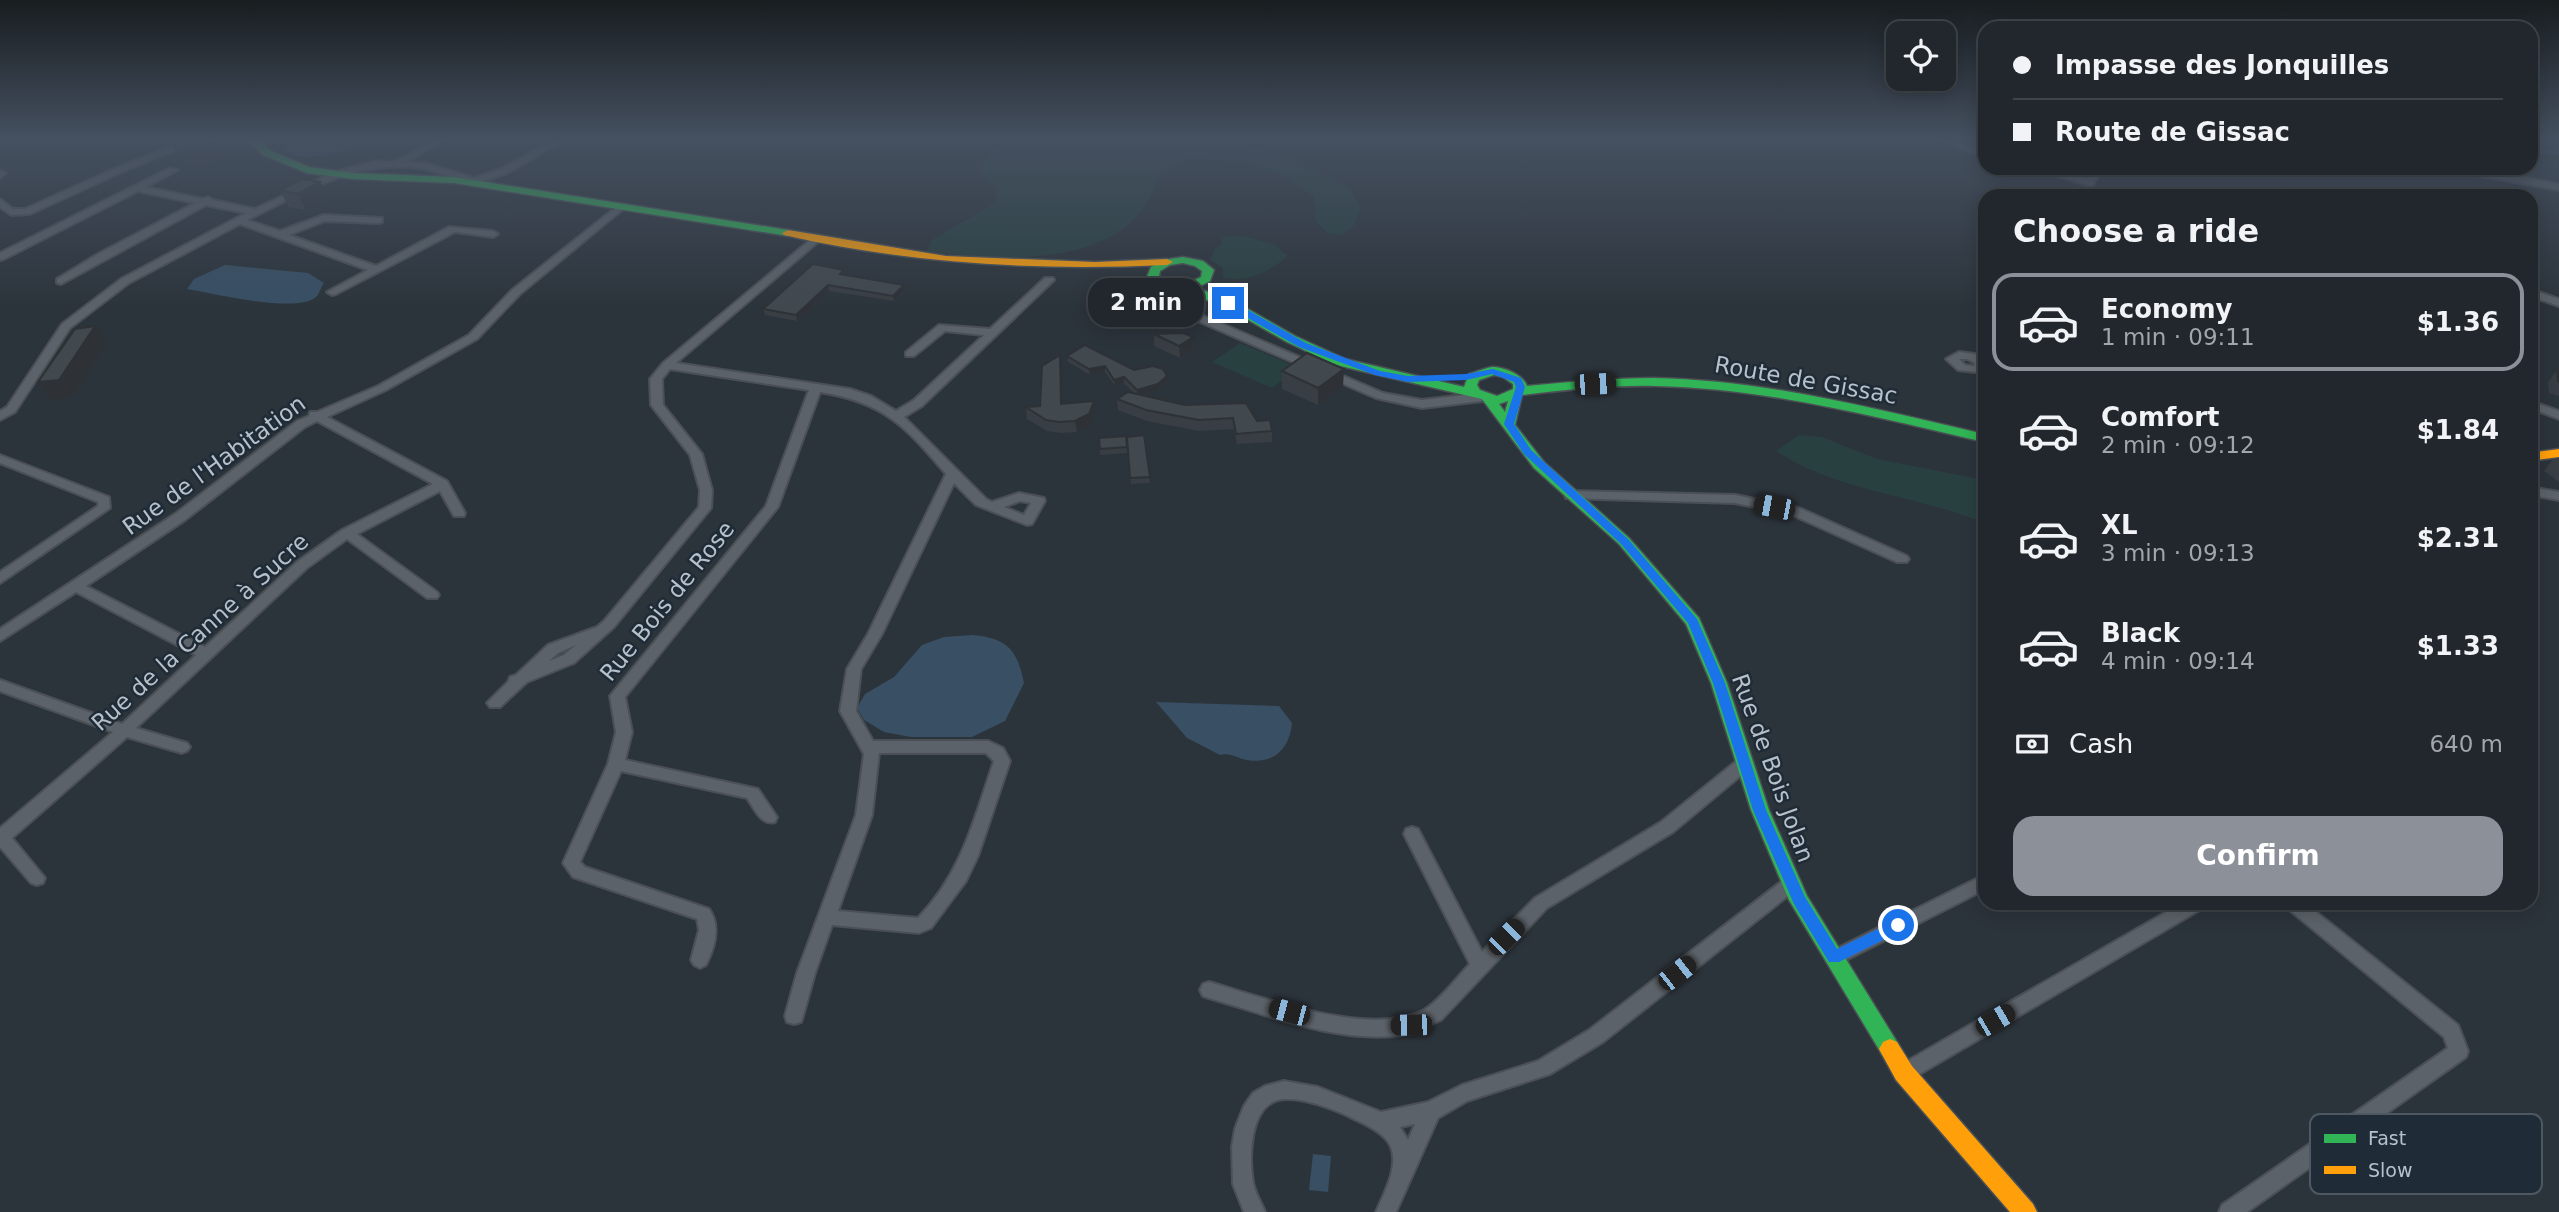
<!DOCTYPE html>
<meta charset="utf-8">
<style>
:root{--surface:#21272c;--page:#292f34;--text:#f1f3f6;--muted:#a2a5a9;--line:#3e4448;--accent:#8c9099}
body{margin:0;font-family:"DejaVu Sans",sans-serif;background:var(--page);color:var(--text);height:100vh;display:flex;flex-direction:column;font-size:26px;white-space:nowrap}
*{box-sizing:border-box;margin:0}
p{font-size:23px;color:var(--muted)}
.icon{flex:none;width:38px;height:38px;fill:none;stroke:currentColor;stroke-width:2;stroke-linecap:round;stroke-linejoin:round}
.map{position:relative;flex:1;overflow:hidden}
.drawer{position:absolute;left:1978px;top:189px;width:560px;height:721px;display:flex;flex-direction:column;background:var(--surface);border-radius:21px;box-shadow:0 4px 18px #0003,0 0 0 2px var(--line)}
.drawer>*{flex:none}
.guide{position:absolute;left:1978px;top:21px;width:560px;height:154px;border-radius:21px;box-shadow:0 4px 18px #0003,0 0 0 2px var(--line);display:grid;align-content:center;height:154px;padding:0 35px;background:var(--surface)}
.buttons{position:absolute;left:1886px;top:21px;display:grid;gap:14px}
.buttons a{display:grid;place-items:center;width:70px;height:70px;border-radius:14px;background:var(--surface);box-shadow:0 4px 18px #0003,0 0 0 2px var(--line);font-size:35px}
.end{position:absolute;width:32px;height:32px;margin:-16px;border:9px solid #1a73e8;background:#fff;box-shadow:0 0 0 4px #fff}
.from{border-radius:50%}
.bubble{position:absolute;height:49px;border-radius:21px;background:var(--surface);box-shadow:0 4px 18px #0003,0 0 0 2px var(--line);font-size:23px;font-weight:700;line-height:49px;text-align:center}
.car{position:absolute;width:21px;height:42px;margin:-21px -10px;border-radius:9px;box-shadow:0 0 5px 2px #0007;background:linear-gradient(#222 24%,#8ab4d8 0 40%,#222 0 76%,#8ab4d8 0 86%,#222 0)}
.guide b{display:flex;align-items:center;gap:24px;height:66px;font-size:26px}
.guide b+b{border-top:2px solid var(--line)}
.guide i{width:18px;height:18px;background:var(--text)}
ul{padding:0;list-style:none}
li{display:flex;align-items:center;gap:21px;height:98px;margin:0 14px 10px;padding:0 21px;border:4px solid transparent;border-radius:21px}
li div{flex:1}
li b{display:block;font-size:26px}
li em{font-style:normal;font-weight:700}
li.selected{border-color:var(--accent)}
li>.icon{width:63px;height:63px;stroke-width:1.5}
h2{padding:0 35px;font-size:32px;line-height:84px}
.pay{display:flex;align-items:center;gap:18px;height:77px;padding:0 35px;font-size:26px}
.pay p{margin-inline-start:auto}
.button{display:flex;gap:14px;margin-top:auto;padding:14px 35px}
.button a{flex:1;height:80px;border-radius:21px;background:var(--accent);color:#fff;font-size:28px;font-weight:700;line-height:80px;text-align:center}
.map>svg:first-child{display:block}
.green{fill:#294041}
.water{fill:#384f64}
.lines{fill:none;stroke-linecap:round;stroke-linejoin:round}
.stream{stroke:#384f64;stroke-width:3.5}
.street-casing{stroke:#4a5055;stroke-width:4}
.fast-casing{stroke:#4a5055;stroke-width:3}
.slow-casing{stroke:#4a5055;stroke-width:3}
.street{fill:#5c6269;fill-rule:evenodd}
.fast{fill:#30b455;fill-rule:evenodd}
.slow{fill:#ff9f0a;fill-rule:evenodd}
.wall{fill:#383e43}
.shaded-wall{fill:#2e3237}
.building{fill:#41484e;stroke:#2e3237;stroke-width:2}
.route{fill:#1a73e8}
.labels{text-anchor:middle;stroke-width:5;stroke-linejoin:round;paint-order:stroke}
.street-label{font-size:23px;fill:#b7c1cb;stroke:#1f2b36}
.key{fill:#1f2b36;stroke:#4d5863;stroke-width:2}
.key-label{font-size:19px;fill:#b7c1cb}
</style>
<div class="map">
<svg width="2559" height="1212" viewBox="0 0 2559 1212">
<rect width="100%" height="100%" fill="#2c343b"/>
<!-- green -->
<g class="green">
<path d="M 1000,138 L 1241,141 L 1281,155 L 1350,188 L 1361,209 L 1352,228 L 1341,235 L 1328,233 L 1315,221 L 1314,197 L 1287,178 L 1248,161 L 1188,159 L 1159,176 C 1132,271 1004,261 927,251 L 932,240 L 995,203 L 996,188 L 978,171 Z"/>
<path d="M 1238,235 L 1273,244 L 1288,256 C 1269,272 1249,282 1223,278 L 1223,268 L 1210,260 L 1215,249 L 1222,244 L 1221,238 Z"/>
<polygon points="1240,343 1299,368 1272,388 1212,362"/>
<path d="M 1799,435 L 1822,437 L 1877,459 L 1984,480 L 1984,523 C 1918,495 1837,492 1776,451 Z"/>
</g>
<!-- water -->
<g class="water">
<path d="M 292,138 L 376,138 C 357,148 301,167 284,150 Z"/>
<path d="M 225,265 L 308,273 L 324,283 C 321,287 319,295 316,297 C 297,314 212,293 187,289 L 194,279 Z"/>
<path d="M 972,635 C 1007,638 1017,649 1024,683 L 1005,721 L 972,737 L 911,737 L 884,732 L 864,720 L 857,708 L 865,694 L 894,677 L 922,645 L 944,637 Z"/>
<path d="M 1156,702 L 1279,706 L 1292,723 C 1290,748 1274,765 1247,760 C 1236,758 1231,752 1220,755 L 1187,738 Z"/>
<polygon points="1313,1154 1331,1156 1328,1192 1309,1190"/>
</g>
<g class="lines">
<!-- stream -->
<polyline class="stream" points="2530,149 2559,153"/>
<!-- street casing -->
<g class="street-casing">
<g id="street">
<polygon points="193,138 205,138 124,171 30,214 11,215 0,207 0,199 13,209 25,209 118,167"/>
<path d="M 437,138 L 448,138 L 407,162 L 425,163 L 474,178 L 501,169 L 557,138 L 568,138 L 507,173 L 484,181 L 492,183 L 492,187 C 471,188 447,173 425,169 C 360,157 303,193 247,220 L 280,231 L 324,215 L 382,218 L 382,222 L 379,223 L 325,221 L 289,235 L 376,266 L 449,227 L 493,231 L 498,234 L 493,237 L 455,232 L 336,294 L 332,295 L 327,292 L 368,270 L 240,224 L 129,283 L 70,328 L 15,412 L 0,420 L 0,411 L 7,407 L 62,324 L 121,279 L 246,213 L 206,205 L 61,284 L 57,283 L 57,279 L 98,254 L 195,203 L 138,191 L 4,259 L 0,260 L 0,253 L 170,168 L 178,170 L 146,187 L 203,199 L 208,197 L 213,200 L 255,209 L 334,172 L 377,161 L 394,162 Z"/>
<polygon points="1931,138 1945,138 1984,150 1984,156"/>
<polygon points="2033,168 2048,168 2087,179 2093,168 2103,168 2093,185 2090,186"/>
<polygon points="2448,168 2469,168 2559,184 2559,190 2453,171"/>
<polygon points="0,170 6,173 0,178"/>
<polygon points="2288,189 2301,196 2285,194 2283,192"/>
<path d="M 620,204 L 625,207 L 623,209 L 520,294 L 477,339 L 386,390 L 327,417 L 447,481 L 465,513 L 464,516 L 454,516 L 440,491 L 357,534 L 437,592 L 439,595 L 437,598 L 427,598 L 347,539 L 307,568 L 136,728 L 187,743 L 190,747 L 187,751 L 182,753 L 127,737 L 12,838 L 45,878 L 43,883 L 37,885 L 31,883 L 0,847 L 0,828 L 113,732 L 0,691 L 0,680 L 122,724 L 196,655 L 76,592 L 0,641 L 0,629 L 175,514 L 297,421 L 309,416 L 310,412 L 317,412 L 378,386 L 469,335 L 512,290 ZM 317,421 L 433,484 L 342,530 L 297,562 L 205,647 L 86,586 L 185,520 L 305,427 Z"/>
<path d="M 815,236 L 820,239 L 819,241 L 676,363 L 850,389 L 871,396 L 896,411 L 914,400 L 984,335 L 945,331 L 914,356 L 906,356 L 906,352 L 939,325 L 990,329 L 1045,278 L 1053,278 L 1054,280 L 922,406 L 904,417 L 986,499 L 992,502 L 1019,493 L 1044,498 L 1045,501 L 1032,524 L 1027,525 L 976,505 L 954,483 L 882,634 L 861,669 L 856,711 L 873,741 L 988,741 L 1003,748 L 1010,761 L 978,856 L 966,881 L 931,928 L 919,933 L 832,925 L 815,973 L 803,1016 L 801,1022 L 794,1024 L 787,1022 L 785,1016 L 797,973 L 856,815 L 864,754 L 840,711 L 847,669 L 868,634 L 946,474 C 906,427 884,402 820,392 L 778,507 L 625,697 L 632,732 L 625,760 L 758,789 L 777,817 L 775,822 C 761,826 754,808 747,798 L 621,771 L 580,862 L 585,867 L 709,909 C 721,926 715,947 706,965 L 700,968 L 694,965 L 691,960 L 699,930 L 697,919 L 573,877 L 563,863 L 608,764 L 616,732 L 610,696 L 766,506 L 809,390 L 670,369 L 662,379 L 663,405 L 702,454 L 712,490 L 711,508 L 614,627 L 574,663 L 527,682 L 500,707 L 490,707 L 487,703 L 508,682 L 510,677 L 516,675 L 548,645 L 597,627 L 604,621 L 699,507 L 700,490 L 690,455 L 651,405 L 650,379 L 663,363 ZM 1020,501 L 1031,503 L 1024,515 L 1004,507 ZM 576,645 L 564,655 L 549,661 L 558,653 ZM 879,753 L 986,753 L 994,761 C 974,819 962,873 918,918 L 838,911 L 872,815 Z"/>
<polygon points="1160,281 1165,284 1157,296 1383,393 1422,400 1482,393 1488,397 1482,401 1422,408 1376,398 1147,299 1146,297 1156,282"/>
<polygon points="2530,289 2559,299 2559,306 2530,296"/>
<path d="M 1959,352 L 1975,354 L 1984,359 L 1984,373 L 1958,370 L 1946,359 ZM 1959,359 L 1967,359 L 1975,363 L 1974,366 L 1965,365 Z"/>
<polygon points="2530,401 2559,411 2559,419 2530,408"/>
<polygon points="0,455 109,497 110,508 0,583 0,572 98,506 98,502 0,463"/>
<polygon points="2530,487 2559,492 2559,500 2530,495"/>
<polygon points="1571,491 1735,495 1799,508 1907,556 1909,559 1907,562 1897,562 1790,514 1735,503 1566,498 1565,495 1566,492"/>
<path d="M 1745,757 L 1751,759 L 1753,763 L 1751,767 L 1673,832 L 1547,908 L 1441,1020 C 1431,1024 1421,1030 1411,1033 C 1349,1048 1268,1015 1209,998 L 1203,996 L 1200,990 L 1203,984 L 1209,982 C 1265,998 1371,1038 1424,1010 C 1441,1000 1456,978 1470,964 L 1404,834 L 1406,829 L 1412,827 L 1418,829 L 1482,952 L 1535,898 L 1661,822 L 1739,759 Z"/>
<polygon points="1984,875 1984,890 1840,963 1834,966 1828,963 1825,958 1828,953"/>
<path d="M 1792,876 L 1798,878 L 1801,883 L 1798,888 L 1603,1042 L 1550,1074 L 1467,1101 L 1438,1118 L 1396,1212 L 1376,1212 C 1384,1193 1400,1166 1390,1145 C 1384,1133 1367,1125 1356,1120 C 1337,1110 1299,1095 1278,1100 C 1249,1108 1249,1159 1253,1182 C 1255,1193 1261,1202 1265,1212 L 1244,1212 L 1233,1184 L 1232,1147 L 1235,1129 L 1244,1106 L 1253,1093 L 1265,1086 L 1284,1081 L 1318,1087 L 1381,1112 L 1428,1102 L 1462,1085 L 1538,1061 L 1589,1030 L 1786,878 ZM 1415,1124 L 1408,1140 L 1400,1127 Z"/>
<polygon points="2182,903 2206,903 2203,908 1911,1079 1904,1082 1897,1079 1894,1073 1897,1067"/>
<polygon points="2284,903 2305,903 2458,1025 2468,1051 2466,1057 2247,1212 2219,1212 2222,1205 2448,1048 2444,1037 2287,908"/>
</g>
</g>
<!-- fast casing -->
<g class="fast-casing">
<g id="fast">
<polygon points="246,138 257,138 271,151 309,167 353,173 454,177 788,230 794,233 788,236 454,183 353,179 307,173 263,155"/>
<path d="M 1183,257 L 1203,261 L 1214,270 L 1210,281 L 1196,288 L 1232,300 L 1295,336 L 1345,359 L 1464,387 L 1469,374 C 1476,372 1485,368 1492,367 C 1505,367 1523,375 1527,386 C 1569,382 1611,378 1654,378 C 1766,380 1876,409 1984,434 L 1984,442 C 1876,417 1766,388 1655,386 C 1611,385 1566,390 1522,395 L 1515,425 L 1544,462 L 1629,538 L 1699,618 L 1727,683 L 1769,810 L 1807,896 L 1897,1042 L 1901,1049 L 1897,1056 L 1890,1059 L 1883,1056 L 1789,900 L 1751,810 L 1711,683 L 1686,624 L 1619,544 L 1534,468 L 1482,399 L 1336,365 L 1287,342 L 1224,306 L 1181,291 L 1161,288 L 1147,277 L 1151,267 L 1163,260 ZM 1183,263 L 1195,266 L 1202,271 L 1201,277 C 1186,285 1173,286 1159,276 L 1160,271 L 1170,265 ZM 1494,375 L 1503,377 L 1513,384 L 1513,389 L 1497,396 L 1480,390 L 1477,385 L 1479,380 ZM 1508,401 L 1505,412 L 1499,404 Z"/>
</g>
</g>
<!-- slow casing -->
<g class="slow-casing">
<g id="slow">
<path d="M 788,230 L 946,256 L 1095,262 L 1167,259 L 1173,262 L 1167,265 C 1039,271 910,264 784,235 L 782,233 Z"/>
<polygon points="2559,449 2559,457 2530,461 2530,453"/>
<polygon points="1890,1039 1897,1042 1912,1066 2033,1204 2037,1212 2010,1212 1896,1080 1879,1049 1883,1042"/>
</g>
</g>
<!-- street -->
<use href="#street" class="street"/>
<!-- fast -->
<use href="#fast" class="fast"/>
<!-- slow -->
<use href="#slow" class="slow"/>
</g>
<!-- wall -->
<g class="wall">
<polygon points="167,138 229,157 187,168"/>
<polygon points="320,182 328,198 306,210 288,207 280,190"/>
<polygon points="846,275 904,285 905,290 894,301 829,291 797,321 765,315 763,309"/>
<polygon points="1154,334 1193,337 1194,349 1180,358 1154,346"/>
<polygon points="1067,356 1134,370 1167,382 1159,390 1141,395 1257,421 1272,431 1272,442 1237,444 1234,429 1199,431 1147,421 1118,410 1117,399 1135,394 1124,383 1115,386 1105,372 1090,375 1068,362"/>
<polygon points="1062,366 1062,404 1094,401 1095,412 1090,426 1077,432 1061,433 1047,431 1027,419 1026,407 1040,406"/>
<polygon points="2557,370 2559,370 2559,396 2549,393 2548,382"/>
<polygon points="1282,371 1343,387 1318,405 1282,389"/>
<polygon points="1144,435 1150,483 1131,484 1127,437"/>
<polygon points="1126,436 1127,453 1100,455 1099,438"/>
<polygon points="2559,458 2559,482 2544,471 2553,459"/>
</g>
<!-- shaded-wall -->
<g class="shaded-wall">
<polygon points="221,141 229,157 187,168 178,152"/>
<polygon points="320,182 328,198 306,210 298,194"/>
<polygon points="828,285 829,291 797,321 796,315"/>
<polygon points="904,285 905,290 894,301 893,296"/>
<polygon points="95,326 106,344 72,397 51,400 38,382"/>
<polygon points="1193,337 1194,349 1180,358 1179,346"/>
<polygon points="1060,355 1062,366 1063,415 1061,404"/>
<polygon points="1105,366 1105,372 1090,375 1089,369"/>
<polygon points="1344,369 1343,387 1318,405 1318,388"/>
<polygon points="1167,376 1167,382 1159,390 1137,396 1137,390"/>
<polygon points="1124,377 1124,383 1115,386 1114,380"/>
<polygon points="1094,401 1095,412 1090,426 1077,432 1075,421"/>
</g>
<!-- building -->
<g class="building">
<polygon points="168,138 219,138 221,141 178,152"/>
<polygon points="302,179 320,182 298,194 280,190"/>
<polygon points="813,264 844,270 840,274 904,285 893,296 828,285 796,315 763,309"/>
<polygon points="95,326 59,380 38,382 75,329"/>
<polygon points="1183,333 1193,337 1179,346 1154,334"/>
<polygon points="1085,345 1134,370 1153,366 1163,369 1167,376 1158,384 1137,390 1124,377 1114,380 1105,366 1089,369 1067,356"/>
<polygon points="1307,353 1344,369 1318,388 1282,371"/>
<polygon points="1060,355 1061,404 1094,401 1089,414 1075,421 1059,422 1046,420 1026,407 1040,406 1042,366"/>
<polygon points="2557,370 2559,370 2559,382 2558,381"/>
<polygon points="1128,392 1185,405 1246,403 1257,421 1270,420 1272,431 1236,434 1233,418 1199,420 1146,410 1117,399"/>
<polygon points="1144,435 1150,477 1130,478 1127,437"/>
<polygon points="1126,436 1127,447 1100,449 1099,438"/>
</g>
<!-- sky -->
<linearGradient id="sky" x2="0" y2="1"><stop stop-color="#181d20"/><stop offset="0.45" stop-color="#455060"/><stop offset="1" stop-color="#455060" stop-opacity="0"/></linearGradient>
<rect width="2559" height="308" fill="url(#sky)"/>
<!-- route -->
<polygon class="route" points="1225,301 1232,301 1306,343 1380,371 1408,376 1466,374 1493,369 1521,378 1525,387 1514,424 1531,450 1628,539 1697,619 1725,683 1766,810 1805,897 1837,949 1898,919 1905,925 1903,930 1839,962 1829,962 1794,904 1753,810 1713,683 1688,623 1621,544 1524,454 1504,424 1516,387 1514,382 1492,374 1466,380 1408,382 1375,375 1299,347 1225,305"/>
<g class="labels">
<!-- street labels -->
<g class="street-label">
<text transform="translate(1806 380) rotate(10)" y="8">Route de Gissac</text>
<text transform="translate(214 465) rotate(-36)" y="8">Rue de l'Habitation</text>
<text transform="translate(667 601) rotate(-51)" y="8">Rue Bois de Rose</text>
<text transform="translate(200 632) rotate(-42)" y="8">Rue de la Canne à Sucre</text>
<text transform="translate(1773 768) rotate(70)" y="8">Rue de Bois Jolan</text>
</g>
</g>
<!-- legend -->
<rect x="2310" y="1114" width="232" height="80" rx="10" class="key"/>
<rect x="2324" y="1134" width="32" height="9" fill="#30b455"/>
<rect x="2324" y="1166" width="32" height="8" fill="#ff9f0a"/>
<g class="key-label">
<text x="2368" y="1145">Fast</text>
<text x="2368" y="1177">Slow</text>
</g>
</svg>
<div class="buttons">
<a><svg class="icon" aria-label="locate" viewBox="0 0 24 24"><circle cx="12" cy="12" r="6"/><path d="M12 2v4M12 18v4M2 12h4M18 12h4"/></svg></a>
</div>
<i class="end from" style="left:1898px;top:925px"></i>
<i class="end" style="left:1228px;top:303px"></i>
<div class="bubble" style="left:1088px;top:278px;width:116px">2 min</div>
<i class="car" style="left:1595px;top:384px;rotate:88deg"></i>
<i class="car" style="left:1774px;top:507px;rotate:281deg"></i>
<i class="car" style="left:1506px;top:937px;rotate:45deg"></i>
<i class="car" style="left:1677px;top:973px;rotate:52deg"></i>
<i class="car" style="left:1289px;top:1012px;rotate:285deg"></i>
<i class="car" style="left:1995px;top:1020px;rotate:60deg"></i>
<i class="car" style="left:1411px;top:1025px;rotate:269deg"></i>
<div class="guide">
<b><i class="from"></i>Impasse des Jonquilles</b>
<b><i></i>Route de Gissac</b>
</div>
<section class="drawer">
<h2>Choose a ride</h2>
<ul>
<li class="selected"><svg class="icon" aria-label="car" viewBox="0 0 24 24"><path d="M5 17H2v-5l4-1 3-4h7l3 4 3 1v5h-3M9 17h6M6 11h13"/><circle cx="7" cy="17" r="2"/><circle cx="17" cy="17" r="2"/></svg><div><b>Economy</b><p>1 min · 09:11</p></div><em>$1.36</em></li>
<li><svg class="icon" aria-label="car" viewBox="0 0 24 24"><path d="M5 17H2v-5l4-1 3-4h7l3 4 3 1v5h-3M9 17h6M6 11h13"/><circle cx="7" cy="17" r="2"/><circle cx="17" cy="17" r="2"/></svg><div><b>Comfort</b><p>2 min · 09:12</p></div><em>$1.84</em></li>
<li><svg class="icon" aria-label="car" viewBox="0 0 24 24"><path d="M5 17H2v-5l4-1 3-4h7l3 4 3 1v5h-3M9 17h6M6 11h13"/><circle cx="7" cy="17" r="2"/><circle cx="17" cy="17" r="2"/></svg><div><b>XL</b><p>3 min · 09:13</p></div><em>$2.31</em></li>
<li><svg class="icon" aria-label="car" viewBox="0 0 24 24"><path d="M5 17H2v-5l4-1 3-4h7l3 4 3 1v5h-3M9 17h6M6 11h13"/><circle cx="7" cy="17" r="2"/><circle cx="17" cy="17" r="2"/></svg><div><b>Black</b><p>4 min · 09:14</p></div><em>$1.33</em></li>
</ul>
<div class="pay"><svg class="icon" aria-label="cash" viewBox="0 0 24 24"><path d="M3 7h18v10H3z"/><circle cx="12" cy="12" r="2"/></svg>Cash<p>640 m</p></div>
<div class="button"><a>Confirm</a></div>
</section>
</div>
